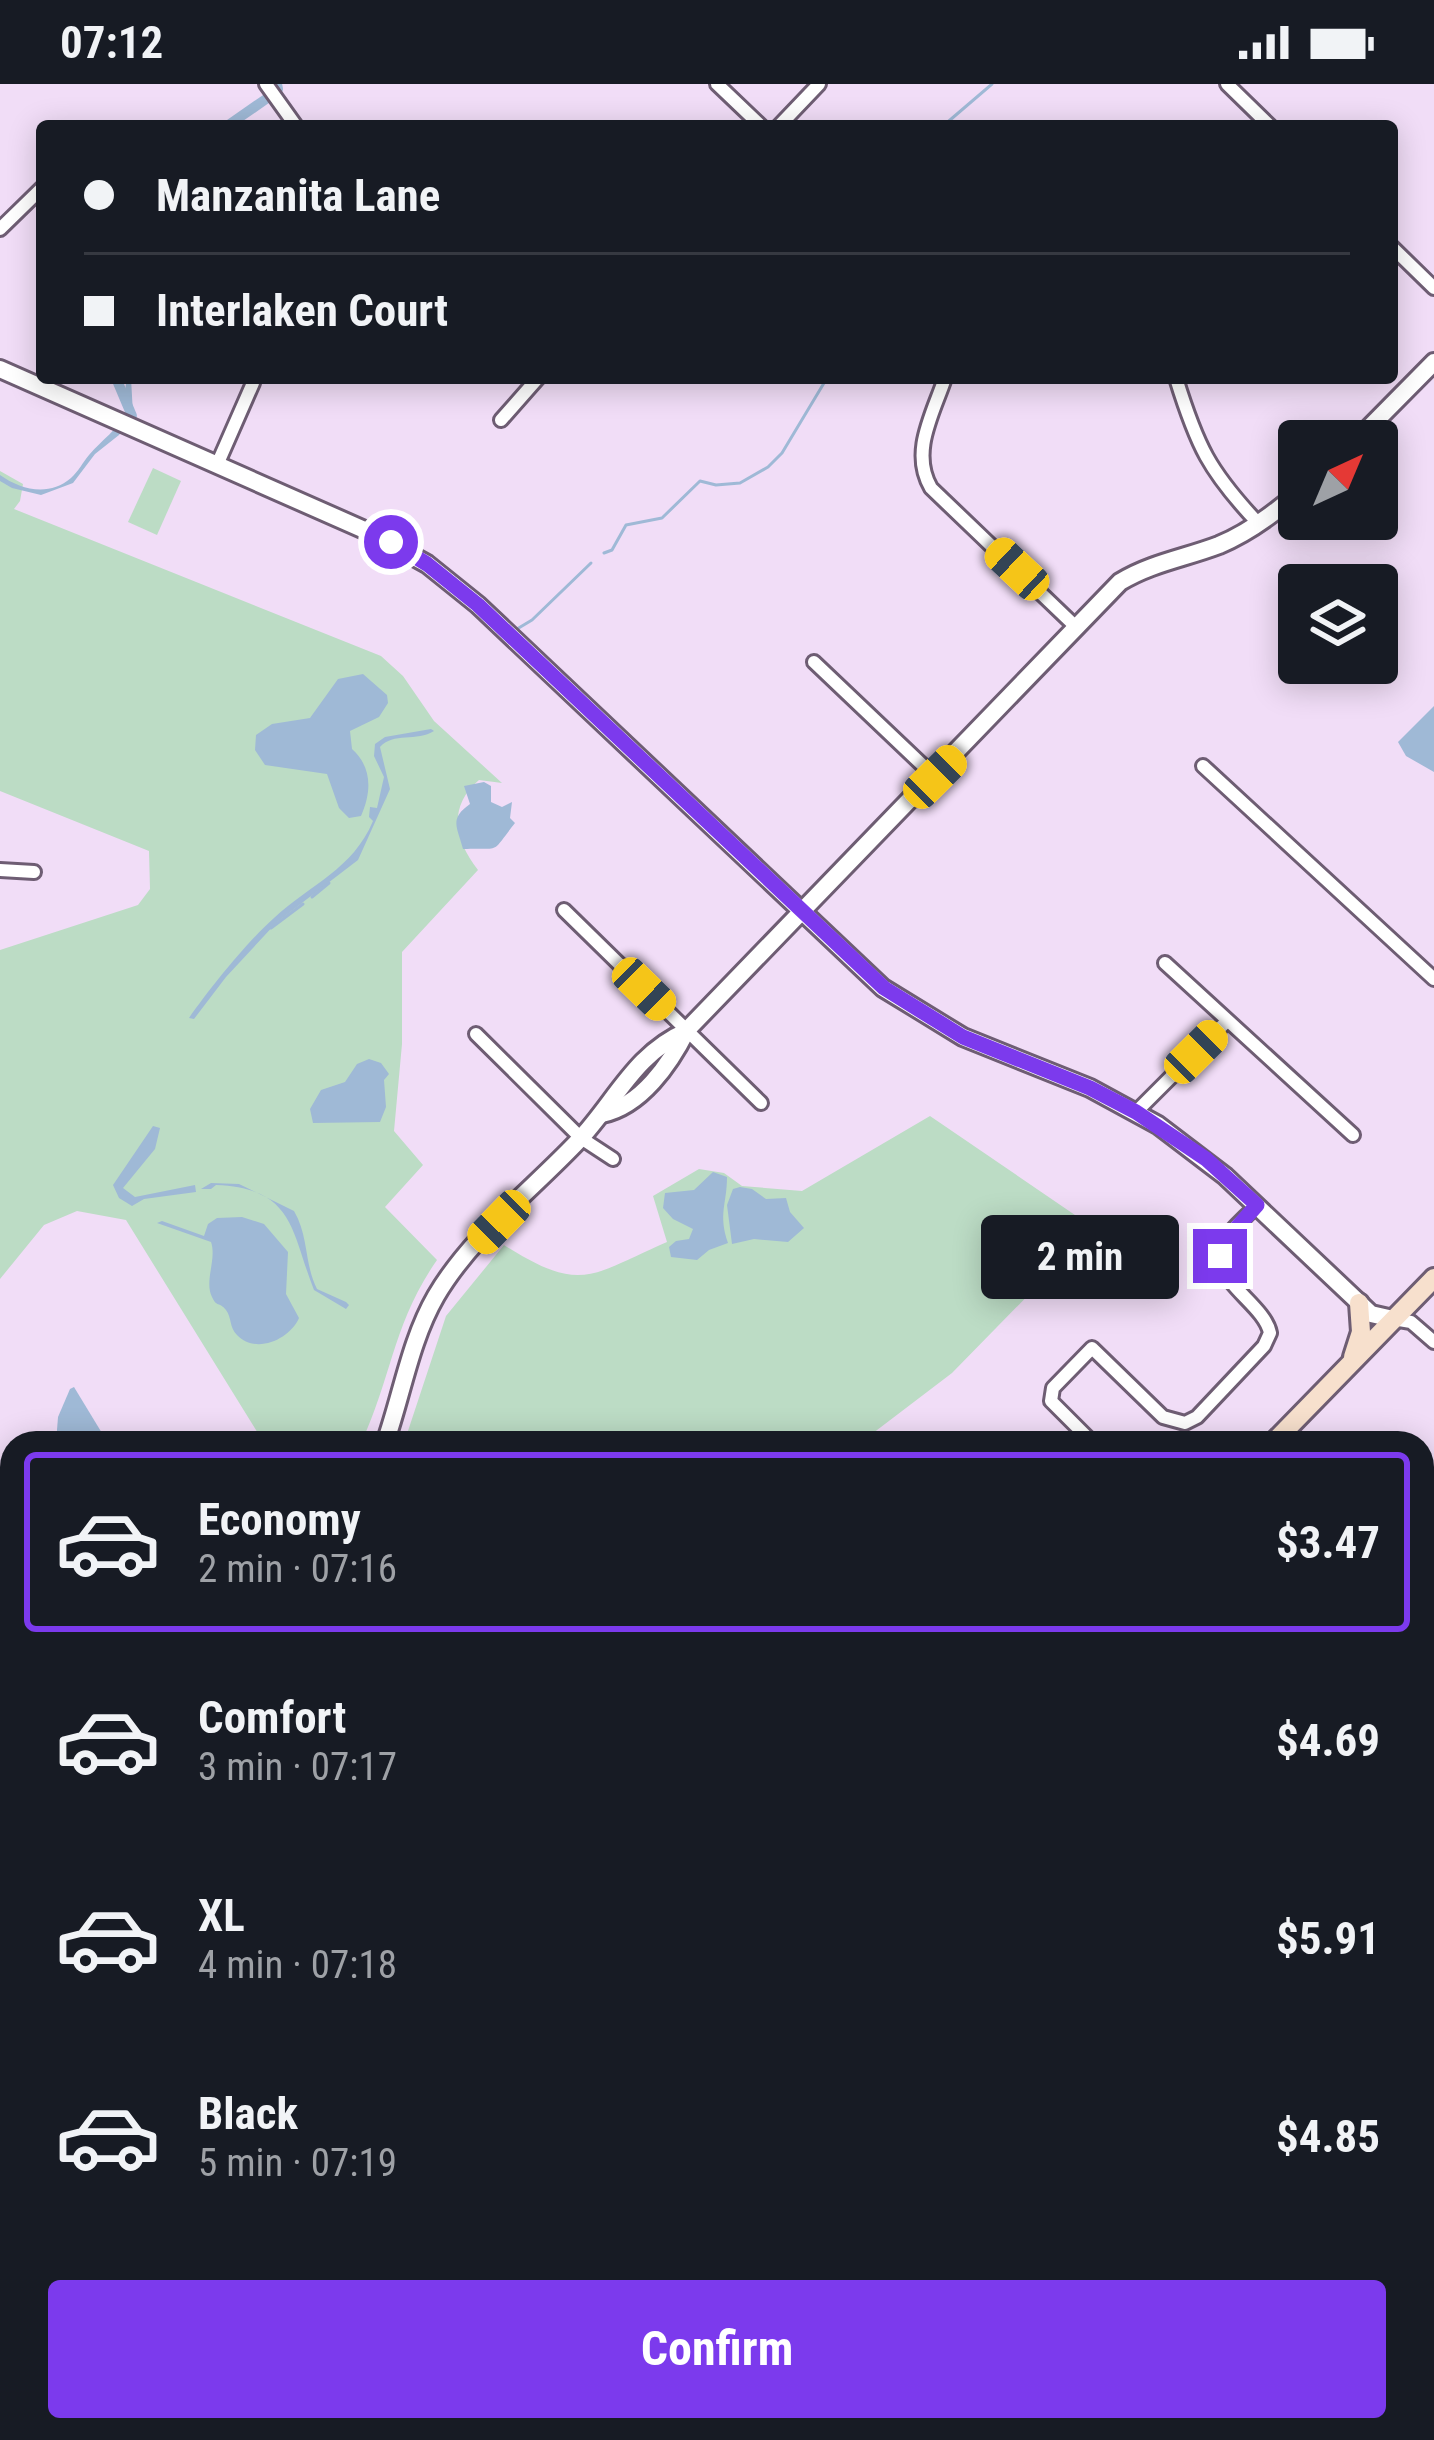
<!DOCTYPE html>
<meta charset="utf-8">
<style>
:root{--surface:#171b24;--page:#20242c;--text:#f1f3f6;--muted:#9ea1a6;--line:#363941;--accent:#7c3aed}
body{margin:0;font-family:"Roboto Condensed",sans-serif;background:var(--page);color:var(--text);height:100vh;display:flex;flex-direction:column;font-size:45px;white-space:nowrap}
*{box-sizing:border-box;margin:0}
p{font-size:39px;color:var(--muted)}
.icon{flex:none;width:66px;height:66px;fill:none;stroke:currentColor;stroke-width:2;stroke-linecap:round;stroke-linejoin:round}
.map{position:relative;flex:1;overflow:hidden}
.drawer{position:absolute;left:0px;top:1347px;width:1434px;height:1011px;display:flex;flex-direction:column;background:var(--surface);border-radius:36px 36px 0 0;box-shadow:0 6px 30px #0003}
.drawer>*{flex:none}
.banner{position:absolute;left:36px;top:36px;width:1362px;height:264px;border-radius:12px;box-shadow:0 6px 30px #0003;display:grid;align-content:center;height:264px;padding:0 48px;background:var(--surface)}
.needle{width:78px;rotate:44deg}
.controls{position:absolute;left:1278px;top:336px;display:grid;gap:24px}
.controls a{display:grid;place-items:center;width:120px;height:120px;border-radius:12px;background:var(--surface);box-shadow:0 6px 30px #0003;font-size:60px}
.end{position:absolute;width:54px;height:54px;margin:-27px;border:15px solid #7c3aed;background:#fff;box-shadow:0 0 0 6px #fff}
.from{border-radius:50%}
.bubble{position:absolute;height:84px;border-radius:12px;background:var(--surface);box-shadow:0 6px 30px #0003;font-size:39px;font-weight:700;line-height:84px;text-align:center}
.car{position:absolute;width:36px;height:72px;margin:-36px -18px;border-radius:15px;box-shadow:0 0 9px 3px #0007;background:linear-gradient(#f5c518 24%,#345 0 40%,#f5c518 0 76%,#345 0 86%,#f5c518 0)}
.banner b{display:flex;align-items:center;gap:42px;height:114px;font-size:45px}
.banner b+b{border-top:3px solid var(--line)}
.banner i{width:30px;height:30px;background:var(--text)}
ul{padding:21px 0 0;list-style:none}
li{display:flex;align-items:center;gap:36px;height:180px;margin:0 24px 18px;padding:0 24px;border:6px solid transparent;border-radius:12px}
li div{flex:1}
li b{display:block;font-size:45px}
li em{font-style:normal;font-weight:700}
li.active{border-color:var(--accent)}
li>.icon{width:108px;height:108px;stroke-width:1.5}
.button{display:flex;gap:24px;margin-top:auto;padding:24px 48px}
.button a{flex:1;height:138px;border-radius:12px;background:var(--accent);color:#fff;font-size:48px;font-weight:700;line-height:138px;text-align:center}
.status{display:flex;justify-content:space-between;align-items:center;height:84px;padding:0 60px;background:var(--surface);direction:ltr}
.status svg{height:33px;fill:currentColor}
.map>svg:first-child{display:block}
.commercial{fill:#eed4d9}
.green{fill:#bcdcc5}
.water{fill:#9fb9d6}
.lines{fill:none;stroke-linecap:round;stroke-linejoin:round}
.stream{stroke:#9fb9d6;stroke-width:3}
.canal{stroke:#9fb9d6;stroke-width:10}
.minor-casing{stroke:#6e5d73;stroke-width:18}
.tertiary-casing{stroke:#6e5d73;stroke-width:22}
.secondary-casing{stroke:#6e5d73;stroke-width:24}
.primary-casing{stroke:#a7734d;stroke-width:27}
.minor{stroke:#fff;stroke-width:12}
.tertiary{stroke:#fff;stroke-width:16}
.secondary{stroke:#f7e0cd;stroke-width:18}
.primary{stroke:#eec09a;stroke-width:21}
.route{stroke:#7c3aed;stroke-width:15}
</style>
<div class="status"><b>07:12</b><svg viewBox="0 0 49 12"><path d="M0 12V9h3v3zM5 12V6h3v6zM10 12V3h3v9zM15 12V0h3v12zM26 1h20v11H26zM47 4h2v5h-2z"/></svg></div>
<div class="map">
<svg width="1434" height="2356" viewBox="0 0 1434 2356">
<rect width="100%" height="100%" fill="#f1ddf7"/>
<!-- commercial -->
<polygon class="commercial" points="400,2346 666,2346 671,2351 666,2356 407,2356"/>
<!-- green -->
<g class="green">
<polygon points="153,384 181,397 157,451 128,438"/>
<path d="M 0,387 L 23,400 L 20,417 L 14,425 L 381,572 L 403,592 L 434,637 L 502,699 L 479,696 C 447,723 455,757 478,786 L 402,868 L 402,960 L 394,1047 L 423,1081 L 385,1123 L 437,1176 C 393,1239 392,1293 361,1359 L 264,1359 L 126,1136 L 77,1127 L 44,1141 L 0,1195 L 0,866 L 138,821 L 150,805 L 149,767 L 0,707 Z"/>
<path d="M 930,1032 L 1094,1144 L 952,1289 L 860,1359 L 404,1359 L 446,1232 L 504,1161 C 582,1210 589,1192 667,1158 L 653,1112 L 699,1085 L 724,1089 L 742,1102 L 802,1107 Z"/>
</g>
<!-- water -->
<g class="water">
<path d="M 127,294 L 131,294 L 133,330 L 119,351 L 95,370 L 73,399 L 41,411 L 12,404 L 0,397 L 0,391 C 21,406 49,413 71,394 C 78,388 83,378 89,371 C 103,355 116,347 127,328 L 124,313 Z"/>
<path d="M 363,590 L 387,611 L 388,619 L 379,633 L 350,647 L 352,665 C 372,683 372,707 361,732 L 349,734 L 339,724 L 327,690 L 265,681 L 255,666 L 256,651 L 272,640 L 310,634 L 338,595 Z"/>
<polygon points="1434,622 1434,688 1406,672 1398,658"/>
<path d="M 431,645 L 434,647 C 417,658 393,648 380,663 L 390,705 L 358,776 L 277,838 L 226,893 L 194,935 L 189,934 C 210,904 246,859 274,834 C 311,800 353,785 373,737 L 369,733 L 370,723 L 377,724 L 384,693 L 374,672 L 375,660 L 385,653 Z"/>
<path d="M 484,698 L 491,702 L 491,718 L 502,723 L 512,718 L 510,734 L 515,739 C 489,772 503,763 463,765 C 457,742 449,735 470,720 L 464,702 Z"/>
<polygon points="369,975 381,979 389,990 384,996 386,1023 380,1038 313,1039 310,1025 321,1006 345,998 357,980"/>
<polygon points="153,1042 160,1044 155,1065 123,1104 135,1113 195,1101 196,1108 144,1115 132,1122 119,1114 113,1101"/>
<path d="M 713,1088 L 727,1093 C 727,1120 718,1130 728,1159 L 709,1166 L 697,1176 L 671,1173 L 669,1163 L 676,1157 L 689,1155 L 693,1145 L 673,1135 L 663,1124 L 665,1109 L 694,1106 Z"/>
<path d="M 211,1099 L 239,1100 L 294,1127 C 309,1153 304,1179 317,1205 L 346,1218 L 349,1221 L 346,1225 L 314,1206 C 291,1148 295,1104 216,1101 L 211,1105 L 201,1105 Z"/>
<polygon points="740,1103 752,1105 766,1115 786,1114 790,1128 804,1144 788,1158 754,1155 732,1160 727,1121 733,1105"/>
<path d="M 242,1133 L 264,1140 L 288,1168 L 286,1210 L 299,1234 C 290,1255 256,1271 237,1251 C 229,1243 232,1234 226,1226 C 219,1217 217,1224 212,1213 C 204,1197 217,1175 211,1158 L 157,1139 L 162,1137 L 204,1152 L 208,1140 L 217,1134 Z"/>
<polygon points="74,1303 108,1359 56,1359 58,1333 70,1305"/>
</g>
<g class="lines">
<!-- stream -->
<g class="stream">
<polyline points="943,42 992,0"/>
<polyline points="604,469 612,466 626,441 662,434 700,397 716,401 740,399 768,383 782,369 827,294"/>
<polyline points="517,545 532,536 591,479"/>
<polyline points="312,813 329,799"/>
<polyline points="271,844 303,820"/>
<polyline points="389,2346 397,2356"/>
</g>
<!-- canal -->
<g class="canal">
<polyline points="277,0 278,5"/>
<polyline points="227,42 266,15"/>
<polyline points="116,294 132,332 123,345"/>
</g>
<!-- minor casing -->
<g class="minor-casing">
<g id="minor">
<polyline points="266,0 296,42"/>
<polyline points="717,0 761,42"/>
<polyline points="1227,0 1270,42"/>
<polyline points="779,42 819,0"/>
<polyline points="0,145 42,104"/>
<polyline points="1392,163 1434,204"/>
<path d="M 945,294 C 933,330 910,368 931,404 L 1075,542"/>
<path d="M 1176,294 C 1197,362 1209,387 1258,439"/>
<polyline points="501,336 538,294"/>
<polyline points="217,381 253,299"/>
<polyline points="814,578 935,693"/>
<polyline points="1203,682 1434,895"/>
<polyline points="0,786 34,788"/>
<polyline points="564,826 761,1019"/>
<polyline points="1165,879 1353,1051"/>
<polyline points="476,950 581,1054 613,1075"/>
<polyline points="1136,1028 1227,937"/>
<polyline points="1393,1235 1411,1238 1434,1258"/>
<path d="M 1088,1359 L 1088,1354 L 1051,1317 L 1053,1304 L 1092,1264 L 1163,1333 L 1185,1339 L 1197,1333 L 1264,1262 L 1270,1249 C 1264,1218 1204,1193 1223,1158 C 1231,1145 1246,1133 1257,1121"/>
<polyline points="1422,1610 1434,1609"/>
<polyline points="1422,1749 1434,1747"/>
<polyline points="0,1832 12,1839"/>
<polyline points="1422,1889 1434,1890"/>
<polyline points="1422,2035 1434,2019"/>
<polyline points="1422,2250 1434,2238"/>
<polyline points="855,2346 866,2356"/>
<polyline points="1055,2346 1065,2356"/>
<polyline points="1109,2356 1119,2346"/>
<polyline points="1320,2356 1329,2346"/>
</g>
</g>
<!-- tertiary casing -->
<g class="tertiary-casing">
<g id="tertiary">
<polyline points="0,285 369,448 427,480 478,521 883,904 963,953 1090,1004 1158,1041 1225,1092 1371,1230 1393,1235"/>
<polyline points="1356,357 1434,278"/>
<path d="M 602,1030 C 641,1022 670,980 687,946 L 1120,498 C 1151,479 1185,474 1219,461 C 1248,449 1275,429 1299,408"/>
<path d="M 385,1359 C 402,1311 410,1257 436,1212 C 471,1152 532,1106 579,1056 C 615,1018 635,969 687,947"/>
<polyline points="0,1922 12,1907"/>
<polyline points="0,1940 12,1929"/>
<polyline points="314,2356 324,2346"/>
</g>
</g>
<!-- secondary casing -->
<g class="secondary-casing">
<g id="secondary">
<polyline points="1353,1273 1361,1248 1359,1219"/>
<polyline points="1273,1359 1434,1194"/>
</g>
</g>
<!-- primary casing -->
<g class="primary-casing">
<g id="primary">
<polyline points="0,1633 12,1647"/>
<polyline points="0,1662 12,1676"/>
<polyline points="693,2346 704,2356"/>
<polyline points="728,2346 738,2356"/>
</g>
</g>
<!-- minor -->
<use href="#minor" class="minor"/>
<!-- tertiary -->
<use href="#tertiary" class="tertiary"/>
<!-- secondary -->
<use href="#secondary" class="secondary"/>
<!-- primary -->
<use href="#primary" class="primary"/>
</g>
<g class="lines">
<!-- route -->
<polyline class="route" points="391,458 427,480 478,521 884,904 963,953 1090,1004 1136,1028 1206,1075 1257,1121 1224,1158 1220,1172"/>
</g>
</svg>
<div class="controls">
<a><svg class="needle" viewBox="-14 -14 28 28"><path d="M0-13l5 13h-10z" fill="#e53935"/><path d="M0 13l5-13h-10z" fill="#9ea1a6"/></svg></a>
<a><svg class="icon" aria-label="layers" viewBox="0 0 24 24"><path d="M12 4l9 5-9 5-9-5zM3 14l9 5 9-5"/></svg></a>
</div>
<i class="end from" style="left:391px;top:458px"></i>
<i class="end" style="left:1220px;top:1172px"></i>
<div class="bubble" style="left:981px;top:1131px;width:198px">2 min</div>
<i class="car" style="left:1017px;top:485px;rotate:313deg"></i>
<i class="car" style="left:935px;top:693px;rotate:45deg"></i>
<i class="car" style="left:644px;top:905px;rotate:134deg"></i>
<i class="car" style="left:1196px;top:968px;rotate:45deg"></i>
<i class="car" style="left:499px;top:1138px;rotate:224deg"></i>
<div class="banner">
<b><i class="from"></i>Manzanita Lane</b>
<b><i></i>Interlaken Court</b>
</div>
<section class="drawer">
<ul>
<li class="active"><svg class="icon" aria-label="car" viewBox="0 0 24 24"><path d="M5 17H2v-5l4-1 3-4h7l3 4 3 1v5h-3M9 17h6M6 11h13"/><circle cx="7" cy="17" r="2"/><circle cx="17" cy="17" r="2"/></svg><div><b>Economy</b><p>2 min · 07:16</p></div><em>$3.47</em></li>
<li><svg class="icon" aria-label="car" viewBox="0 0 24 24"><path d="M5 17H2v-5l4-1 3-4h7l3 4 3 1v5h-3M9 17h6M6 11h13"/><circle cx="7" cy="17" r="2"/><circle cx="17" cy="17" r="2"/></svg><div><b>Comfort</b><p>3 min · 07:17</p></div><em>$4.69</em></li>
<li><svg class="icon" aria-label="car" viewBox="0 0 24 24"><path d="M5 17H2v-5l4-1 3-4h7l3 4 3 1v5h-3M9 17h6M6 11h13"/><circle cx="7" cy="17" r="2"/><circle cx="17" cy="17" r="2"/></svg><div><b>XL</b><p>4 min · 07:18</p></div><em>$5.91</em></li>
<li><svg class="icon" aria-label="car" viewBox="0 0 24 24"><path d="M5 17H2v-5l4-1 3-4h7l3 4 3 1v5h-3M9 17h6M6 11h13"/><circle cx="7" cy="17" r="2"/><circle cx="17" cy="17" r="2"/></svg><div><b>Black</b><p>5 min · 07:19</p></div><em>$4.85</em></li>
</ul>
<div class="button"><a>Confirm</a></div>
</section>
</div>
